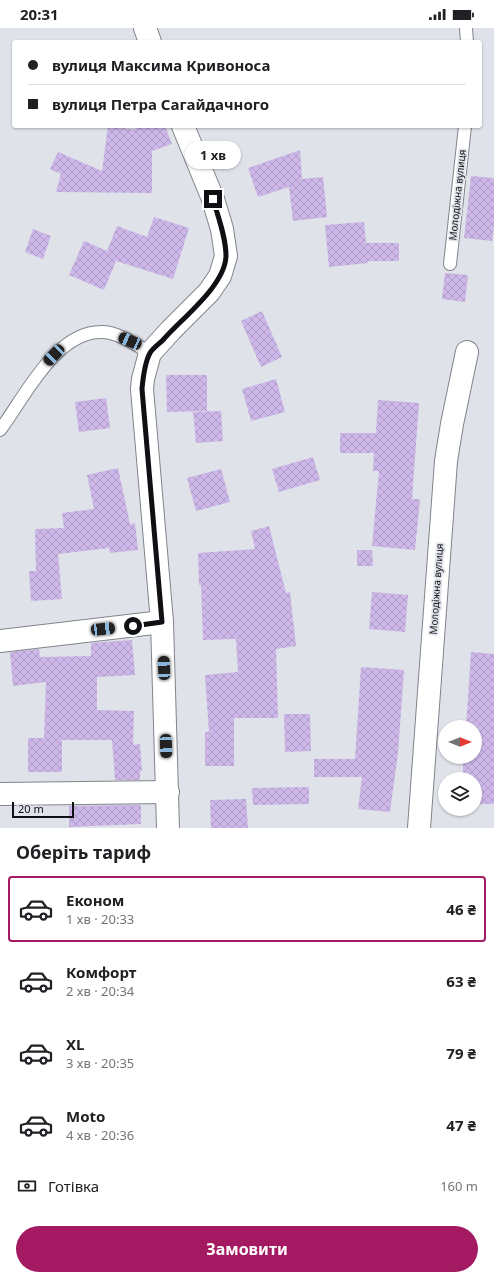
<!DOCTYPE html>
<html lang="uk">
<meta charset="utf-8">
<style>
:root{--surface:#fff;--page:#f2f2f2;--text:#202124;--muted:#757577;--line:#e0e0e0;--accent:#a41a62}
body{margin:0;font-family:"Noto Sans",sans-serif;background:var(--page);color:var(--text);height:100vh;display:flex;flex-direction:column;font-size:15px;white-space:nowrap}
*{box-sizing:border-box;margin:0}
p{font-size:13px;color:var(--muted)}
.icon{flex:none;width:22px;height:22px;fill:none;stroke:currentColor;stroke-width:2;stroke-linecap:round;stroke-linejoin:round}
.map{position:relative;height:800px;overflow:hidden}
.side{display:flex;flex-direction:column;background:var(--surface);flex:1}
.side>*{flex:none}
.guide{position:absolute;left:12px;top:12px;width:470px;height:88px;border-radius:4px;box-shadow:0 1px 3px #0004;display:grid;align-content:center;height:88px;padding:0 16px;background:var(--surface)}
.needle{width:26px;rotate:90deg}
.tools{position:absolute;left:438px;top:692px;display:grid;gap:8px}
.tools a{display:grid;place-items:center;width:44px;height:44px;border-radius:50%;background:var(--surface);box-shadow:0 1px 3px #0004;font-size:20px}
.scale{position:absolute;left:12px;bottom:10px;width:62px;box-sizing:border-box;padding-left:4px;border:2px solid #0f1013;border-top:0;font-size:11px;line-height:14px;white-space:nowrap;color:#0f1013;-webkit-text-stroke:3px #dfe2e9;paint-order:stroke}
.end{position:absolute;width:18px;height:18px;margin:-9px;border:5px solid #0f1013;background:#fff;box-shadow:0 0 0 2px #fff}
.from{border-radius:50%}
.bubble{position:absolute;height:28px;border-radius:14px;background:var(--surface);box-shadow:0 1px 3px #0004;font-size:13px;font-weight:700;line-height:28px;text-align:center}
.car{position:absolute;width:12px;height:24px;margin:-12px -6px;border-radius:5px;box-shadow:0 0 3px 1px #0007;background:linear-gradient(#222 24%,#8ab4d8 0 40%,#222 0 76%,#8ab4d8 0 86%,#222 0)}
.guide b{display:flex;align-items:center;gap:14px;height:38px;font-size:15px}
.guide b+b{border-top:1px solid var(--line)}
.guide i{width:10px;height:10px;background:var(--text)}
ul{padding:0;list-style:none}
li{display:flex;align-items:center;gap:12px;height:66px;margin:0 8px 6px;padding:0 8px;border:2px solid transparent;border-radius:4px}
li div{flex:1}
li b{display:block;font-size:15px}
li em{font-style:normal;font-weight:700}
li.active{border-color:var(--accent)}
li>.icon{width:36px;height:36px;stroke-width:1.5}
h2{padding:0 16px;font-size:18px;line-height:48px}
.pay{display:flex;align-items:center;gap:10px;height:44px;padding:0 16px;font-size:15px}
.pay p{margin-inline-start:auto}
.primary-button{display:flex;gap:8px;margin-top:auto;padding:8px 16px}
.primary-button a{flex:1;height:46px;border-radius:24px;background:var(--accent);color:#fff;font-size:16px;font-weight:700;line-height:46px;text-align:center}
.status{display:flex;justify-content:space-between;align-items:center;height:28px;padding:0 20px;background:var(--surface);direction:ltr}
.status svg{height:11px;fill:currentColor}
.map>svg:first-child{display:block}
.building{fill:url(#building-cross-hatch)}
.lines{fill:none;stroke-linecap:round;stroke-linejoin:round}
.service-casing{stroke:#81848a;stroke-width:14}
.minor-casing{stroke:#81848a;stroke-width:24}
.service{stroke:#fff;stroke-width:12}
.minor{stroke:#fff;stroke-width:22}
.route{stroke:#0f1013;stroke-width:5}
.labels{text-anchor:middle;stroke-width:3.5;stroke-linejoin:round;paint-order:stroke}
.street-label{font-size:10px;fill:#0f1013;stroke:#dfe2e9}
</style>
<div class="status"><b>20:31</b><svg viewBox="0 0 49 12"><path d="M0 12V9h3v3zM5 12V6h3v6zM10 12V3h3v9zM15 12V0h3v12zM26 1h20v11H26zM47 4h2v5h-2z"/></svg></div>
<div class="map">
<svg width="494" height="800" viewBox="0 0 494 800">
<defs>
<pattern id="building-cross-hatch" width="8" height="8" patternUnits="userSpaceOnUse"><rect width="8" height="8" fill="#cdb8e9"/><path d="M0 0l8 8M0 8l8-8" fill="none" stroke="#af9dc7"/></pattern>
</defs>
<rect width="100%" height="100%" fill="#dfe2e9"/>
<!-- building -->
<g class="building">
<polygon points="108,98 136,102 134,98 165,98 172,116 152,123 152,165 56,164 61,146 50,141 58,124 102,143"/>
<polygon points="300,122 302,151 323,149 327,189 293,193 289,159 258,169 248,140"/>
<polygon points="471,148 494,150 494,199 492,213 464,210"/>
<polygon points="154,189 189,200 173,251 116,233 104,262 69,247 84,213 107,223 117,198 147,209"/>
<polygon points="364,194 366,215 399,215 399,233 367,233 368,235 329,239 325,197"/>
<polygon points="33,201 51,208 43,231 25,224"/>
<polygon points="445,245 468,247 465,274 442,271"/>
<polygon points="262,283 282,329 261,339 241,293"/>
<polygon points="166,347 207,347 207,383 167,384"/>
<polygon points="276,351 285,384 251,393 242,361"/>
<polygon points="106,370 110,400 79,404 75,374"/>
<polygon points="378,372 419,375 412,471 420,471 415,522 372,518 379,443 373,443 374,425 340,425 340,405 376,405"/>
<polygon points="221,383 223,413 196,415 193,384"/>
<polygon points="313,429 320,452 279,464 272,441"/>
<polygon points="118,440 130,496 135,495 138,522 110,525 109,520 58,526 62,571 31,573 29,543 36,543 35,501 64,500 62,485 94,481 87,447"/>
<polygon points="221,441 230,474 196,483 187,450"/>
<polygon points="269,498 286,565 290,564 296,618 276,621 278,690 234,690 234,738 205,738 205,704 209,704 205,647 238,644 236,611 203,612 201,557 199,557 198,525 255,521 251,503"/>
<polygon points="357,522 372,522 373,538 357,538"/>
<polygon points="372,564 408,567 405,604 369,601"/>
<polygon points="132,612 135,647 97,649 97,682 134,683 133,717 140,716 142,743 140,743 140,752 115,752 112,712 62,712 62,744 28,744 28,710 44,710 46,654 13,658 10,624 39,621 40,629 91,628 91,615"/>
<polygon points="471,624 494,626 494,776 475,776 475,751 463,751 463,729 475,729 475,699 466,699"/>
<polygon points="361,639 404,642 398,725 390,784 358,781 362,749 314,749 314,731 355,731"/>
<polygon points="284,686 310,686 311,723 285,724"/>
<polygon points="309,759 309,776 253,777 252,760"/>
<polygon points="246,771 248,800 211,800 210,772"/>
<polygon points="141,777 141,796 69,799 69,778"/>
</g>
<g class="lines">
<!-- service casing -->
<g class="service-casing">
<g id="service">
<polyline points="466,0 467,14"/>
<polyline points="450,236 465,98"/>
<path d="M 0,402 C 25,369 56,302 103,304 C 120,305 136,317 150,325"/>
</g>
</g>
<!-- minor casing -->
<g class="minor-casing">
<g id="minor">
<polyline points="145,0 150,14"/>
<polyline points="0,613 162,594"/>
<polyline points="0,766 168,764"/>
<polyline points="168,800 162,594 142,361 143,351 150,325 171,302 209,264 220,248 226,228 222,201 213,171 183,98"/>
<polyline points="419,800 446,433 452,396 467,324"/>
</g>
</g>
<!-- service -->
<use href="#service" class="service"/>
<!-- minor -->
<use href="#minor" class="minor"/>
</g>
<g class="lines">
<!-- route -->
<path class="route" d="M 133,598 L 162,594 L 142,361 C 143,350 145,334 150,325 C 153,320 159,316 163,312 C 182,290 225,258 226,228 C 226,209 218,189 213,171"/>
</g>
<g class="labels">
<!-- street labels -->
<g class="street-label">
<text transform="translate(457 167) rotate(-84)" y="4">Молодіжна вулиця</text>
<text transform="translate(436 561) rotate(-86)" y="4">Молодіжна вулиця</text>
</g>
</g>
</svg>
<div class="tools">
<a><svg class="needle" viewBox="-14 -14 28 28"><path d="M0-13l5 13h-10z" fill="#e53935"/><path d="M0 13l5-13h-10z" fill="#757577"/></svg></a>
<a><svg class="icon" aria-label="layers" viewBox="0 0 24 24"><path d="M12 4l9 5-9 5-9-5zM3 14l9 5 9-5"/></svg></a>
</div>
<div class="scale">20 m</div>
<i class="end from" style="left:133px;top:598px"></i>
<i class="end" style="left:213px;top:171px"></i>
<div class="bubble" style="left:185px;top:113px;width:56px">1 хв</div>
<i class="car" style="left:130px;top:313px;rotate:294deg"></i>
<i class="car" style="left:54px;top:327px;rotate:224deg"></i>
<i class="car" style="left:103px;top:601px;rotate:84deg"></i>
<i class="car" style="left:164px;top:640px;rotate:358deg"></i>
<i class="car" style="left:166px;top:718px;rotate:178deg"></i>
<div class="guide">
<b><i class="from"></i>вулиця Максима Кривоноса</b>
<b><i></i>вулиця Петра Сагайдачного</b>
</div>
</div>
<section class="side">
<h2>Оберіть тариф</h2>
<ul>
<li class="active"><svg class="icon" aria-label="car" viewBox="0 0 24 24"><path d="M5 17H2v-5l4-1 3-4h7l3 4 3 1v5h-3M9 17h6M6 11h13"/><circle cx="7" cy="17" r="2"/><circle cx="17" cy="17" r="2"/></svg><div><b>Економ</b><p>1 хв · 20:33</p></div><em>46 ₴</em></li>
<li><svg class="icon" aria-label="car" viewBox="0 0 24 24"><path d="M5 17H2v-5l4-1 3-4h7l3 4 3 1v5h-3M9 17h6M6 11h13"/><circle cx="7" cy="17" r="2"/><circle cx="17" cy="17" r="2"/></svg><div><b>Комфорт</b><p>2 хв · 20:34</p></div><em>63 ₴</em></li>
<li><svg class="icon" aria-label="car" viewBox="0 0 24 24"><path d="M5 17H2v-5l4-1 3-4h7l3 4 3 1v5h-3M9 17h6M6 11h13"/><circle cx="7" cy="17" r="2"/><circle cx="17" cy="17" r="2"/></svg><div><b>XL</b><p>3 хв · 20:35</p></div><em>79 ₴</em></li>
<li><svg class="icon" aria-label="car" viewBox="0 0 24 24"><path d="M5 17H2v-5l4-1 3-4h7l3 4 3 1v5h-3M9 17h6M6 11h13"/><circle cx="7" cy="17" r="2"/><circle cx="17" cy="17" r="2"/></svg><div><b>Moto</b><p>4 хв · 20:36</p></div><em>47 ₴</em></li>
</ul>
<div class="pay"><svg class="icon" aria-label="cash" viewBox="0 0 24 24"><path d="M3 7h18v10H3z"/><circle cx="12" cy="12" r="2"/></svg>Готівка<p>160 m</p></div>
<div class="primary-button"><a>Замовити</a></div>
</section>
